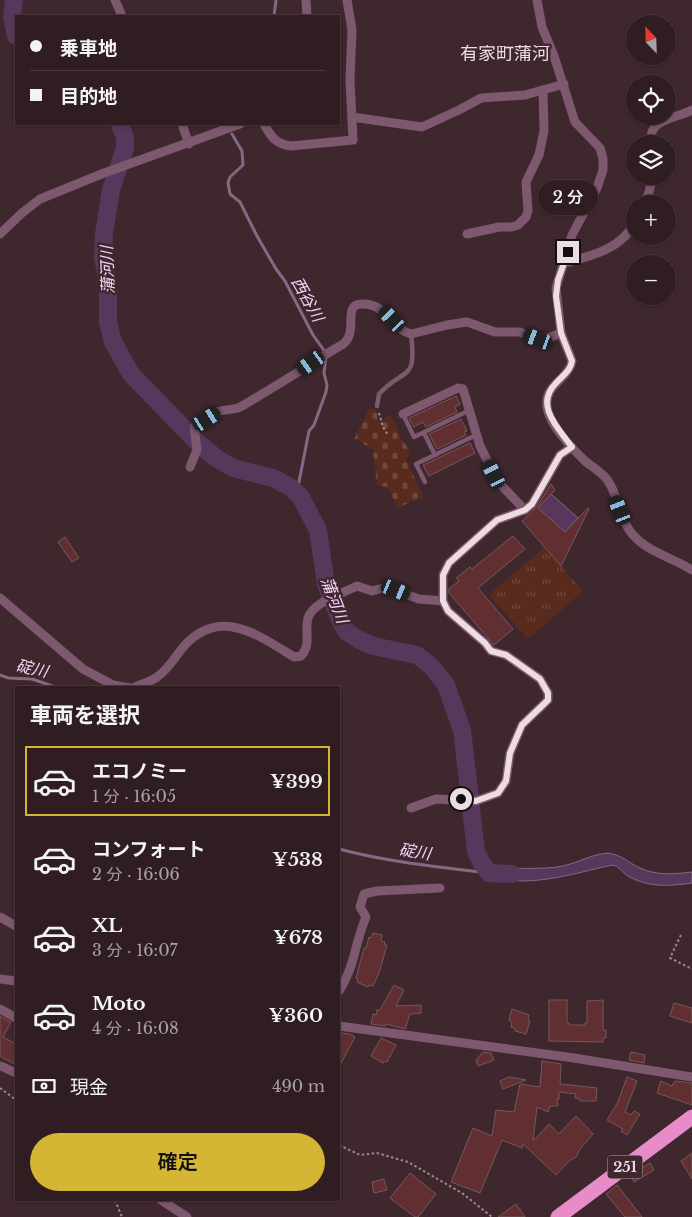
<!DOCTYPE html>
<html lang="ja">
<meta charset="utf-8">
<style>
:root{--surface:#2f1d22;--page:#37262a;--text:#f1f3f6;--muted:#a7a2a5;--line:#4a3b40;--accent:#d5b534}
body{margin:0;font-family:"Libre Baskerville","Noto Sans JP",serif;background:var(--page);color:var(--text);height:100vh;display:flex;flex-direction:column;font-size:19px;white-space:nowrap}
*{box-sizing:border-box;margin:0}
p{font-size:16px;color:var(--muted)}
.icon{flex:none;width:28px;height:28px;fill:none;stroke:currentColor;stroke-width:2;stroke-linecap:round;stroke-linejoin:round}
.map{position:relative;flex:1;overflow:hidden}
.panel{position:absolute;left:15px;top:686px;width:325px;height:515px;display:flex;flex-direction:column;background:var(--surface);border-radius:0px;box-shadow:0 1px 4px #0004,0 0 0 1px var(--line)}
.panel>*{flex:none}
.banner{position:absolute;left:15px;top:15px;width:325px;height:110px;border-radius:0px;box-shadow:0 1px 4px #0004,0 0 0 1px var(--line);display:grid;align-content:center;height:110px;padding:0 15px;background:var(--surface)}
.needle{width:32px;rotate:337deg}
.buttons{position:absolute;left:626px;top:15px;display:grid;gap:10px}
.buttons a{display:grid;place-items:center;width:50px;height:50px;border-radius:50%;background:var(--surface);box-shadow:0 1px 4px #0004,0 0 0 1px var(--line);font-size:25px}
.end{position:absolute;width:22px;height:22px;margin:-11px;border:6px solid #eddde1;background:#111;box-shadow:0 0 0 2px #111}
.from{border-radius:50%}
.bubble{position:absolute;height:35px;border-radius:18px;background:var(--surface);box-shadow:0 1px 4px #0004,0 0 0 1px var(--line);font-size:16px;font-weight:600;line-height:35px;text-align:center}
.car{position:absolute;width:15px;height:30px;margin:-15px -8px;border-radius:6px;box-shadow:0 0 4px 1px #0007;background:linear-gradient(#222 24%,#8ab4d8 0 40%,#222 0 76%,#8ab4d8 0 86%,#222 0)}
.banner b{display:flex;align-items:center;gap:18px;height:48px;font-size:19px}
.banner b+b{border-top:1px solid var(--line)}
.banner i{width:12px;height:12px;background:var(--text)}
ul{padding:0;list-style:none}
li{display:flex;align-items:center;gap:15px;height:70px;margin:0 10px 8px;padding:0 5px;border:2px solid transparent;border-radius:0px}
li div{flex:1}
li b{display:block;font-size:19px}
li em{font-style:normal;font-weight:600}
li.on{border-color:var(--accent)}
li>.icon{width:45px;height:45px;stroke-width:1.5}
h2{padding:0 15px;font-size:22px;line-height:60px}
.pay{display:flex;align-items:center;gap:12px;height:55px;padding:0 15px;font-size:19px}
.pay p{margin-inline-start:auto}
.primary-button{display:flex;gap:10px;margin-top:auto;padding:10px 15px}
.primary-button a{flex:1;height:58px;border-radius:30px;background:var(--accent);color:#111;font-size:20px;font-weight:600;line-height:58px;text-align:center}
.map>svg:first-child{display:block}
.cemetery{fill:url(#cemetery-stones)}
.park{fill:url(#park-tufts)}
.water{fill:#57375c;stroke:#846984}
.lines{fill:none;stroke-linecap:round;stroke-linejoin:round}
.stream{stroke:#846984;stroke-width:3}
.river{stroke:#57375c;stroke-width:18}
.building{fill:#612f32;stroke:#755959}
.path{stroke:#9c898e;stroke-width:2;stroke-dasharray:2.5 2.5;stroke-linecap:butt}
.lane{stroke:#7d586f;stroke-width:4.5}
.street{stroke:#7d586f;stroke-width:9}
.highway{stroke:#e78cc8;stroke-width:15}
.route{stroke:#eddde1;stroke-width:6}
.labels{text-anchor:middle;stroke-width:5;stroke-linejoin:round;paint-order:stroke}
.shield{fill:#3f272e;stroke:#b9a6ab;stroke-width:1}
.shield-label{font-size:14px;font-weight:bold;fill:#eddde1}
.water-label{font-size:16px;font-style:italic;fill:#f4d4f9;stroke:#3f272e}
.quarter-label{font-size:18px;fill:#eddde1;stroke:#3f272e}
</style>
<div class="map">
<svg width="692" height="1217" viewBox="0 0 692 1217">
<defs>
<pattern id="cemetery-stones" width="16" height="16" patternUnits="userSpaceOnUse" patternTransform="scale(1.25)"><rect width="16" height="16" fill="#582b1d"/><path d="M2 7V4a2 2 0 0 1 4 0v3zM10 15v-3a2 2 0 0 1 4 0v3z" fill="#70493e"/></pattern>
<pattern id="park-tufts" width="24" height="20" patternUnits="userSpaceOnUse" patternTransform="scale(1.25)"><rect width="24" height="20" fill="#582b1d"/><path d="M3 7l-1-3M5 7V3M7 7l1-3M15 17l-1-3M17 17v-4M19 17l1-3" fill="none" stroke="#70493e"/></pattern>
</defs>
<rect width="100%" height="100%" fill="#3f272e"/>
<!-- cemetery -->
<polygon class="cemetery" points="369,409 376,409 378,421 390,415 397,427 400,437 408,448 410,455 406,459 423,497 397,508 388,487 377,486 373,449 354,439"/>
<!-- park -->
<polygon class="park" points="544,547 583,591 528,639 489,595"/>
<!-- water -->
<g class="water">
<polygon points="551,494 578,518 565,532 538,508"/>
<path d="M 608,853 C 624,856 627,862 640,868 C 657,876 675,874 692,872 L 692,883 C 670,886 649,888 628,876 C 622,872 619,866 612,865 C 579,872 518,892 489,873 C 511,865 539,871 563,866 C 580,862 589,855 608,853 Z"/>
</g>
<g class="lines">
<!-- stream -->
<g class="stream">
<polyline points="274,16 276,0"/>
<polyline points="232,134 242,151 243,165 230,177 228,183 230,194 240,202 257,236 276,269 285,281 313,335 323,349 326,358 324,373 327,385 326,392 314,425 309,431 297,492"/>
<polyline points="0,675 8,678 32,679 58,688"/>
<path d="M 339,849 C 388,862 438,867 489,873"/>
</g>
<!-- river -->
<g class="river">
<polyline points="14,0 12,17 16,36"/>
<polyline points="120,124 125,137 125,148 111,190 104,234 103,257 108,284 108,322 113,342 131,374 198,443 216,458 233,468 273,478 290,487 300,496 318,530 326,584 341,622 347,632 358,639 373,646 417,655 431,666 446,685 462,730 476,851 481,862 489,873 512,874"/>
</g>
</g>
<!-- building -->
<g class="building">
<polygon points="456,396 460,404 455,407 457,412 426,427 423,422 414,427 409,418"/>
<polygon points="461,419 467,431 464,432 466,435 437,449 429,434"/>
<polygon points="470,443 475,453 429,476 423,465"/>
<polygon points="551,484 555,490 538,508 565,532 588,508 589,509 561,566 522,521 537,507"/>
<polygon points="513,536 525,549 478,588 513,629 494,645 449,593 449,589 459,581 456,578 470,567 472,569"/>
<polygon points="65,537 79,558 72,562 58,542"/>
<polygon points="373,933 382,935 381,941 385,942 384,945 387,945 379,973 373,986 369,985 368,987 357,982 358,980 356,978 364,948 366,948 369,937 371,938"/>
<polygon points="394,985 404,990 396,1006 421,1005 421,1013 410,1014 405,1029 386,1024 386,1026 371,1024 373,1014 376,1015 377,1010 380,1010"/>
<polygon points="549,1000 567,1000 567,1022 569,1023 570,1025 585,1025 585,1023 587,1023 587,1001 603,1000 603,1030 606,1030 606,1038 603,1038 603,1042 549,1041"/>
<polygon points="674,1003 692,1008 692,1023 670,1016"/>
<polygon points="512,1009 529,1015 528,1020 530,1021 526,1034 515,1031 516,1029 511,1027 512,1022 509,1020"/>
<polygon points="0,1016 11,1022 3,1037 16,1044 16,1065 0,1056"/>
<polygon points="341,1033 350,1034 355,1037 339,1067 339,1035"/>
<polygon points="381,1038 396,1045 387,1062 385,1061 383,1063 371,1056"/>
<polygon points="483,1052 491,1053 494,1060 478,1066 476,1060"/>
<polygon points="631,1052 645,1055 644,1063 629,1060"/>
<polygon points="542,1061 561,1064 560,1084 597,1088 596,1101 580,1101 580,1099 575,1098 576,1094 559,1092 559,1099 557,1099 558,1106 550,1106 548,1112 537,1107 533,1141 549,1124 559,1134 576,1116 593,1134 580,1149 576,1157 568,1162 556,1175 523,1144 522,1148 502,1140 480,1193 451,1182 473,1128 492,1136 496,1110 514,1112 520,1084 540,1087"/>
<polygon points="509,1077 526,1080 503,1089 500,1081"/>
<polygon points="627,1077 637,1081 625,1112 631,1115 634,1111 640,1114 627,1135 621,1131 623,1129 607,1120 618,1102"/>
<polygon points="661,1081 672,1086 675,1081 692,1083 692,1105 657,1093"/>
<polygon points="692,1153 692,1179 681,1161"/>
<polygon points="650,1163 654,1170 634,1182 630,1175"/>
<polygon points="410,1173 436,1194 418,1217 415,1217 390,1198"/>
<polygon points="384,1179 387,1190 374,1193 372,1182"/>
<polygon points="617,1185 642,1217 625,1217 606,1194"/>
<polygon points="516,1204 525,1217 498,1217"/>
</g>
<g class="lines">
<!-- path -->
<g class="path">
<polyline points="379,413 383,427 388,435"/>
<polyline points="681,935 670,958 692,969"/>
<polyline points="0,1088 16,1100"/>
<polyline points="339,1145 360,1155 377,1153 408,1162 462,1193 492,1217"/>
<polyline points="115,1200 122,1217"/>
</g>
<!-- lane -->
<g class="lane">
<path d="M 377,406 L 379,394 C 405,366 417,383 411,334"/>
<polyline points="403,414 414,437 470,410"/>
<polyline points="424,433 435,455"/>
<polyline points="425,482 416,464 476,435"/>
</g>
<!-- street -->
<g class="street">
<polyline points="115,0 122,16"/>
<polyline points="306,0 307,16"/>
<path d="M 537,0 L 542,27 L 554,56 L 575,122 L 600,148 L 603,159 L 603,170 L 597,188 L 572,235 L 556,288 L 561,333 L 572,361 C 569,379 544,385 547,406 C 548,423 572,449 585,461 C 592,467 603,473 608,481 C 620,498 619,522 636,538 C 651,553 675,559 692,570"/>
<polyline points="352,117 422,127 459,110 481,98 525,95 564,84"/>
<polyline points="184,124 183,127 189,144"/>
<path d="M 264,124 C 271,137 276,144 291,146 L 353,140 L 350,80 L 352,30 L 347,0"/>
<path d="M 651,144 C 647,119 675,119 692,110"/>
<polyline points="644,204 649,192 653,176"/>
<polyline points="0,234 22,213 40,199 104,173 240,124"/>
<polyline points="467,234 499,227 512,227 518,225 526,217 528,211 526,182 539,155 544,131 543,90"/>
<path d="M 565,263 C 591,256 622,249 635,222"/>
<polyline points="403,414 458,388 463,389 480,446 494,474 500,484 525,510"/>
<path d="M 190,467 L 197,450 L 194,427 C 202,422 211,414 220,411 C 228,409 236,410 242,406 C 261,395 279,384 298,372 C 312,364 325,354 340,346 C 361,335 341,305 361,304 C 386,302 391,329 411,334 L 447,325 L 467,322 L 495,332 L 520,332 L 538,339 L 548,338 L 561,333"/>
<polyline points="0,598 83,669 113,685 130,688"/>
<path d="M 133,688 C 140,684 151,682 157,677 C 169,669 176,655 185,645 C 221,607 258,635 294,657 L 301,656 C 312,644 304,632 308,618 C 313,602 343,593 357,586 L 372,591 L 386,587 L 419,599 L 443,601 L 443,575 L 449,563 L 497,520 L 525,510 L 532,504 L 560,455 L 572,447"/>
<polyline points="411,808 436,799 476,801 498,793 506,781 510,753 522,725 548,700 548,693 540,679 506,655 491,651 485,643 448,611 443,601"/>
<polyline points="0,917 16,926"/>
<polyline points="0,979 16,981"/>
<path d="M 339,991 C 355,967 355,942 366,917 L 360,907 L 364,894 L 377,891 L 440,888"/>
<polyline points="0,1009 16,1018"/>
<polyline points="339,1026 574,1058 692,1077"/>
<polyline points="1,1066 16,1073"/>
<polyline points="161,1200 187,1217"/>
</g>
<!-- highway -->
<polyline class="highway" points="558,1217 692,1117"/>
</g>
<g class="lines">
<!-- route -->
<path class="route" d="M 461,799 L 476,801 L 498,793 L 506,781 L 510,753 L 522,725 L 548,700 L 548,693 L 540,679 L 506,655 L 491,651 L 485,643 L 448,611 L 443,601 L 443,575 L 449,563 L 497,520 L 525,510 L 532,504 L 560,455 L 572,447 C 558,428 534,405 556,383 C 563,375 570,372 572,361 L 561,333 L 556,296 L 558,280 L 568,252"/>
</g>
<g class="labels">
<!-- shield labels -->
<rect class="shield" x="607.5" y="1155.5" width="35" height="23" rx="4"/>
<g class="shield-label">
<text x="625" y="1172">251</text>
</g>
<!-- water labels -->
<g class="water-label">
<text transform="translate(107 270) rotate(-92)" y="6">蒲河川</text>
<text transform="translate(308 299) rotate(61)" y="6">西谷川</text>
<text transform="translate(335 600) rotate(69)" y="6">蒲河川</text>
<text transform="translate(32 668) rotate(13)" y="6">碇川</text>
<text transform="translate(415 851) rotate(9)" y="6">碇川</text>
</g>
<!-- quarter labels -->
<g class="quarter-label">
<text x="505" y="60">有家町蒲河</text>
</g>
</g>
</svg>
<div class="buttons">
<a><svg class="needle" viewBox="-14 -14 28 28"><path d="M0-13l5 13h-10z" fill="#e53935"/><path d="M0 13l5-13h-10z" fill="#a7a2a5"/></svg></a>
<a><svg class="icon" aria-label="locate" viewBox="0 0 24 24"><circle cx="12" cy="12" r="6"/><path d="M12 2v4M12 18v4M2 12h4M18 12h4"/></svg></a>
<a><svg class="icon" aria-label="layers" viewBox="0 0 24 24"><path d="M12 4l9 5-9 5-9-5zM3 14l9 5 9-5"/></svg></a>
<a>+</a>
<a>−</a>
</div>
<i class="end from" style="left:461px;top:799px"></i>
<i class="end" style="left:568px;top:252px"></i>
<div class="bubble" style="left:538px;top:180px;width:60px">2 分</div>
<i class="car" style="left:392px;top:319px;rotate:317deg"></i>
<i class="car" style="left:538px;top:339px;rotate:290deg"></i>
<i class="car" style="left:311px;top:363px;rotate:235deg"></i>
<i class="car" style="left:207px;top:419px;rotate:58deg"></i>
<i class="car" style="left:494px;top:474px;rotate:333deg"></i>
<i class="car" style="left:620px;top:510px;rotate:338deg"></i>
<i class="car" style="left:396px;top:590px;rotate:112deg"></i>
<div class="banner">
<b><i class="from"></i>乗車地</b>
<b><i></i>目的地</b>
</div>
<section class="panel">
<h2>車両を選択</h2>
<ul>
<li class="on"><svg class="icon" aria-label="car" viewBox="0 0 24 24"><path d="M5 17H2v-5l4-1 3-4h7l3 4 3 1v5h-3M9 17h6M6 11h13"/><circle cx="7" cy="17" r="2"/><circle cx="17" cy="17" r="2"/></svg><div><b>エコノミー</b><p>1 分 · 16:05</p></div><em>¥399</em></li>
<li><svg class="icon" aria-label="car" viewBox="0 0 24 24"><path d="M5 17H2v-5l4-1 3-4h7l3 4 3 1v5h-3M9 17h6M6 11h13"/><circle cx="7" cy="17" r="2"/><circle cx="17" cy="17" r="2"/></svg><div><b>コンフォート</b><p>2 分 · 16:06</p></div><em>¥538</em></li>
<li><svg class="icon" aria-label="car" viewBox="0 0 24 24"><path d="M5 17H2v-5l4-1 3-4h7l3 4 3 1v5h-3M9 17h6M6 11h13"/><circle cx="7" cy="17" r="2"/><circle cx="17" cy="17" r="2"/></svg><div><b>XL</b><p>3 分 · 16:07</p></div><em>¥678</em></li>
<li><svg class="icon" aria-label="car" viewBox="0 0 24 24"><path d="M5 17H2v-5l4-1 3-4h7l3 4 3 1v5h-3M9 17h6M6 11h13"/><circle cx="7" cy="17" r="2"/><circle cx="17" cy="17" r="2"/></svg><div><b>Moto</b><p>4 分 · 16:08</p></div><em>¥360</em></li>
</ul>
<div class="pay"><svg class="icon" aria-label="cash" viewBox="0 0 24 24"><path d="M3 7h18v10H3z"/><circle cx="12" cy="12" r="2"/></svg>現金<p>490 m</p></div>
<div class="primary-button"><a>確定</a></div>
</section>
</div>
